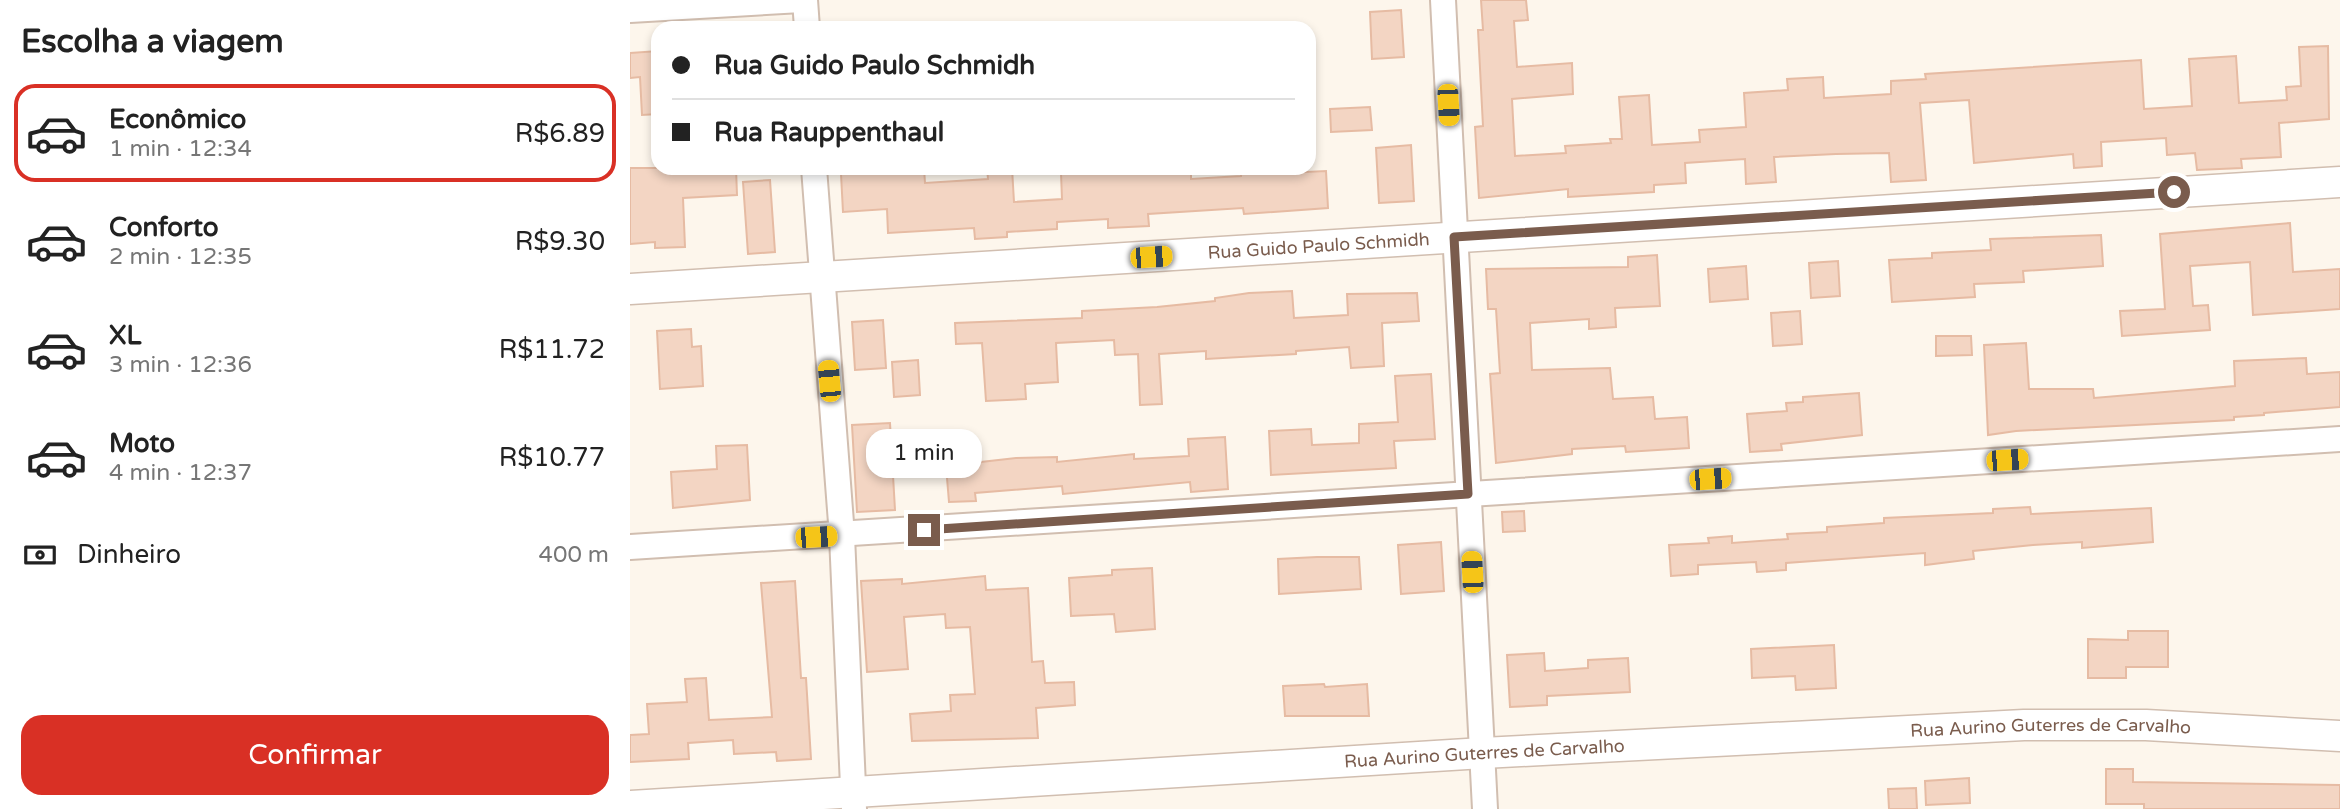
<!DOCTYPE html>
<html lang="pt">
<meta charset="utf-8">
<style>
:root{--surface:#fff;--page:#f2f2f2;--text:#222;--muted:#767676;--line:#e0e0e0;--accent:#d93025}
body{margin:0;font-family:"Varela Round",sans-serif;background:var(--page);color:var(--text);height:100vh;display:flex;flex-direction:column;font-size:26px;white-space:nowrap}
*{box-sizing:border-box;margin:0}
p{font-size:23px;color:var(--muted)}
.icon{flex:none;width:38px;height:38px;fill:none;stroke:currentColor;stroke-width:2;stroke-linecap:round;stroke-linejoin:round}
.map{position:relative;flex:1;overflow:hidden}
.side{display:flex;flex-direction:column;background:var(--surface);width:630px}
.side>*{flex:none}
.guide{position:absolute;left:21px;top:21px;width:665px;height:154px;border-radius:21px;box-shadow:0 4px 10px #0003;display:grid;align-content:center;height:154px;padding:0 21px;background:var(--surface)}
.end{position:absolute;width:32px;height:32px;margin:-16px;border:9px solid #7a5c4d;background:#fff;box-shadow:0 0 0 4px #fff}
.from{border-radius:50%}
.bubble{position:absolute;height:49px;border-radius:21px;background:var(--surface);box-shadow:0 4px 10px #0003;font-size:23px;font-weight:600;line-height:49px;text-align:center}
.car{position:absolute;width:21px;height:42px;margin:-21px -10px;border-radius:9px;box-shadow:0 0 5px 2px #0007;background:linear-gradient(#f5c518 24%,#345 0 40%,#f5c518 0 76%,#345 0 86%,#f5c518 0)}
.guide b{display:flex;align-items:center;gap:24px;height:66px;font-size:26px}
.guide b+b{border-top:2px solid var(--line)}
.guide i{width:18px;height:18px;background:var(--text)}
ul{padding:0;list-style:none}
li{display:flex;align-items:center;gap:21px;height:98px;margin:0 14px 10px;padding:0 7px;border:4px solid transparent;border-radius:21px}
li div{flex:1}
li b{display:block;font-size:26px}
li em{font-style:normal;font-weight:600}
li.active{border-color:var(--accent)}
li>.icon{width:63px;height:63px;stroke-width:1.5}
h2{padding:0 21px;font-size:32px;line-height:84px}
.pay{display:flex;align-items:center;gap:18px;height:77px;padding:0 21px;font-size:26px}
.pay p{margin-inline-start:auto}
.primary-button{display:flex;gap:14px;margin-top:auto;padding:14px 21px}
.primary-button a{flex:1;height:80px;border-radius:21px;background:var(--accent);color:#fff;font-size:28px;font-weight:600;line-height:80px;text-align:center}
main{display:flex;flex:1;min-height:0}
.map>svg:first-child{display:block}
.building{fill:#f3d5c3;stroke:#e6bba3;stroke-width:2}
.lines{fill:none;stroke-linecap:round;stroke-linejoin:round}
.minor-casing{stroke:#d1beb0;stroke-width:28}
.tertiary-casing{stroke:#d1beb0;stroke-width:33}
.minor{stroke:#fff;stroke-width:24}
.tertiary{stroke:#fff;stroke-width:30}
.route{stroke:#7a5c4d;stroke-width:9}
.labels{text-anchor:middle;stroke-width:6;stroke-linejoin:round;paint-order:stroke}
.street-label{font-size:18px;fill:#7a5c4d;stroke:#fffaf3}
</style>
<main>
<section class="side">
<h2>Escolha a viagem</h2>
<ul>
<li class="active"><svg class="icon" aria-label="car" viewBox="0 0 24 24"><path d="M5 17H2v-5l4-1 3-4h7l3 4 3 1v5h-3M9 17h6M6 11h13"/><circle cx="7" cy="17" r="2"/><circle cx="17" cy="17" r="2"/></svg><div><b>Econômico</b><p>1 min · 12:34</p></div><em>R$6.89</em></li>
<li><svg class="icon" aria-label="car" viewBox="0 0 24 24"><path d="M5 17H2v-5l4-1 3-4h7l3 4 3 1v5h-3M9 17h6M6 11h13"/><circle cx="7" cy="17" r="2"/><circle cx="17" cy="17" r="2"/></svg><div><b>Conforto</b><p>2 min · 12:35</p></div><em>R$9.30</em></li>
<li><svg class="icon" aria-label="car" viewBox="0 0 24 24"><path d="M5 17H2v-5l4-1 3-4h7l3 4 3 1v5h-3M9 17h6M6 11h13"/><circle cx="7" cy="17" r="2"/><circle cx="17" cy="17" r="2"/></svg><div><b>XL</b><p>3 min · 12:36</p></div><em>R$11.72</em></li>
<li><svg class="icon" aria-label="car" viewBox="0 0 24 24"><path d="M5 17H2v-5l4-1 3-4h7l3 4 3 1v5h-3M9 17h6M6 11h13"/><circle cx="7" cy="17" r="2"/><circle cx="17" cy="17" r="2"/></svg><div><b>Moto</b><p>4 min · 12:37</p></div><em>R$10.77</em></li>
</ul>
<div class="pay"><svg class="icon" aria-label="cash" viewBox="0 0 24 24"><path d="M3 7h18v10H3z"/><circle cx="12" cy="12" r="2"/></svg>Dinheiro<p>400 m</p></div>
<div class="primary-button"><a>Confirmar</a></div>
</section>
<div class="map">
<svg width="1710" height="809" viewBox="0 0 1710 809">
<rect width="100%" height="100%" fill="#fdf6ec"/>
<!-- building -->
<g class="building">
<polygon points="851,0 896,0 898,20 884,21 887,67 942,63 943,94 882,99 885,156 936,153 935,146 981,143 980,139 992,139 989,97 1019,95 1022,145 1070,142 1069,130 1116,127 1114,93 1158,90 1157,79 1193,77 1194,98 1261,94 1261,81 1296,79 1295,74 1511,60 1514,109 1562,106 1559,59 1606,56 1609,103 1657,100 1656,87 1671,86 1669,47 1698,46 1699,119 1649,123 1651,157 1611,159 1612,168 1567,170 1565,153 1537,155 1536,138 1471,142 1472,166 1444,168 1443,154 1344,163 1339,100 1290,103 1296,180 1261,182 1259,153 1206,154 1144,157 1146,182 1116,184 1115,159 1055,163 1056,183 1024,185 1024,192 938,197 938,189 849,198 845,127 853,126 848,30 853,30"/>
<polygon points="771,10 774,57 742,59 740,12"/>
<polygon points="28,51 28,114 12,115 10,77 0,78 0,53"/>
<polygon points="740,107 742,130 701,132 700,109"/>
<polygon points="781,145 784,201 749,203 746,148"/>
<polygon points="0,168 106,168 107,195 53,198 55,247 25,248 25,242 0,244"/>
<polygon points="248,168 294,168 295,183 358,179 357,168 382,168 384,202 432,199 431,173 475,171 475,168 516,168 516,173 561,170 561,179 611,176 611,168 655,168 655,173 696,171 698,208 614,214 613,208 518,214 519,226 478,228 478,219 427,222 427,229 377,232 377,237 345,239 344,228 258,233 257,209 213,212 211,174 248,171"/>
<polygon points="140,180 145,252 118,254 113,182"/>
<polygon points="1660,223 1663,272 1710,269 1710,309 1623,315 1620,262 1560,266 1563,306 1578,305 1580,330 1492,336 1490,311 1535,309 1530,234"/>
<polygon points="1471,235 1473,266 1393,271 1394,282 1344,284 1345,297 1262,302 1259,260 1302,258 1302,253 1361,250 1360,239"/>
<polygon points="1027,255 1030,306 985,308 986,327 959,329 959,319 900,323 902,370 980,368 983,399 1023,397 1025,419 1057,417 1059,448 996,452 995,446 942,449 942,454 866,463 860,374 870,373 866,309 858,309 856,269 998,267 998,257"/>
<polygon points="1208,261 1210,296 1181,298 1179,263"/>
<polygon points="1116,266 1118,299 1080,302 1078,269"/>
<polygon points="662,291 664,318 718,315 717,294 787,293 789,321 752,323 754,366 721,368 719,347 666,351 666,354 576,359 576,351 529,354 532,404 510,405 508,354 485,355 484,340 426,343 428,382 395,384 396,399 356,401 352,343 326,344 325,323 452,318 452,311 527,307 585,301 585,298 619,293"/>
<polygon points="1170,311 1172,344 1143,346 1141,313"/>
<polygon points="253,320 256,368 225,370 222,322"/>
<polygon points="61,329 62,347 71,346 73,386 30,389 27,331"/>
<polygon points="1306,336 1341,336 1342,355 1306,356"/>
<polygon points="1396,343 1399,389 1463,389 1464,398 1605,386 1604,361 1676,358 1677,374 1710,372 1710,407 1634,413 1634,415 1604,417 1604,420 1386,431 1358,435 1354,345"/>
<polygon points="288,360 290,395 264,397 262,362"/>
<polygon points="801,374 805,439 764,441 766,468 641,475 639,431 681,429 682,445 729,443 729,424 768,422 765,376"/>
<polygon points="1229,393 1232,435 1151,444 1152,450 1120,452 1117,414 1157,411 1156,403 1173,402 1173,397"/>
<polygon points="260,423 265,510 227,512 222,425"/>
<polygon points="595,437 598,489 561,492 560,482 433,494 432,486 345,493 346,501 319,502 316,466 386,458 427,457 427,462 504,454 504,459 559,456 558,439"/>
<polygon points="117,445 120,500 43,508 41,472 87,469 86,446"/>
<polygon points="1400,507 1401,514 1521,508 1523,542 1452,548 1452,542 1403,545 1343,551 1344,559 1295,565 1295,553 1156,563 1156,570 1127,572 1126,562 1068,565 1068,574 1041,576 1039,545 1079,543 1078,538 1102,536 1102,543 1158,539 1157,534 1197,532 1197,527 1254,523 1254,518 1363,513 1363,509"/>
<polygon points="894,511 895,531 873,532 872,512"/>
<polygon points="811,542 814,591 771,594 768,545"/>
<polygon points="687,557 729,557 731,589 649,594 648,559"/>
<polygon points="522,568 525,629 486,632 484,614 441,616 439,578 482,575 482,570"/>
<polygon points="355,576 356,590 398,588 402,662 413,661 415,683 444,682 445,705 406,708 408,738 282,741 280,714 321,711 320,695 345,694 340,627 316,628 315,614 274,617 278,669 237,672 231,581 272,579 272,584"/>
<polygon points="165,581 171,678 176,678 181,759 147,761 146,752 104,754 103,740 58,743 59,759 0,762 0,735 19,734 17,704 57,702 55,679 76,678 79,720 142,717 131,583"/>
<polygon points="1498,631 1538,631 1538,667 1496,667 1496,678 1458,678 1458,639 1498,640"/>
<polygon points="1204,645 1206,688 1166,690 1165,676 1122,678 1121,649"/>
<polygon points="914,653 915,671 958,668 958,660 998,658 1000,692 917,696 917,705 880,707 877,655"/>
<polygon points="694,684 695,687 737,684 739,716 655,716 653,686"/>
<polygon points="1476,769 1503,769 1503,782 1710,785 1710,809 1514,809 1514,804 1476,804"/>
<polygon points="1339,778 1340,803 1296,805 1295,781"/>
<polygon points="1286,788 1287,809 1259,809 1258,789"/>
</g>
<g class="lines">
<!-- minor casing -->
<g class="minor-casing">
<g id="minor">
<polyline points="175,0 177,28"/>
<polyline points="813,0 855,809"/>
<polyline points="0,10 171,0"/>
<polyline points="184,168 212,536 224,809"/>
<polyline points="0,547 1710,439"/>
</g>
</g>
<!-- tertiary casing -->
<g class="tertiary-casing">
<g id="tertiary">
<path id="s1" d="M 0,289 L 1710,182"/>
<path id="s2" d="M 0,806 L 853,753 L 1394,725 L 1516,725 L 1710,736"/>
</g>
</g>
<!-- minor -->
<use href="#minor" class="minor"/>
<!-- tertiary -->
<use href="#tertiary" class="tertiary"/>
</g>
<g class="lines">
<!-- route -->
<polyline class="route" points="294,530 838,494 824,237 1544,192"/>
</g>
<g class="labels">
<!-- street labels -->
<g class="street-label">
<text dy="6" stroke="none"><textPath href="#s1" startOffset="690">Rua Guido Paulo Schmidh</textPath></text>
<text dy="6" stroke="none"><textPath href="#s2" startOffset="1423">Rua Aurino Guterres de Carvalho</textPath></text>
<text dy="6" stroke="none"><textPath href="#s2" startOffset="856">Rua Aurino Guterres de Carvalho</textPath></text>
</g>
</g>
</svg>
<i class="end from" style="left:1544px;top:192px"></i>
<i class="end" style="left:294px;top:530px"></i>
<div class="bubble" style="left:236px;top:429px;width:116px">1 min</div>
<i class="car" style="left:818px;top:105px;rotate:177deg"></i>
<i class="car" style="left:521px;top:257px;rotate:86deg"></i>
<i class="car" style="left:199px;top:381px;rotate:355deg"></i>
<i class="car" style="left:1377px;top:460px;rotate:86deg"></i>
<i class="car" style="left:1080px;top:479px;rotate:86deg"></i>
<i class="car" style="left:186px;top:537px;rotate:87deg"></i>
<i class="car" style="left:842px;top:572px;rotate:357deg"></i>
<div class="guide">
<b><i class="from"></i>Rua Guido Paulo Schmidh</b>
<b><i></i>Rua Rauppenthaul</b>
</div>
</div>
</main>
